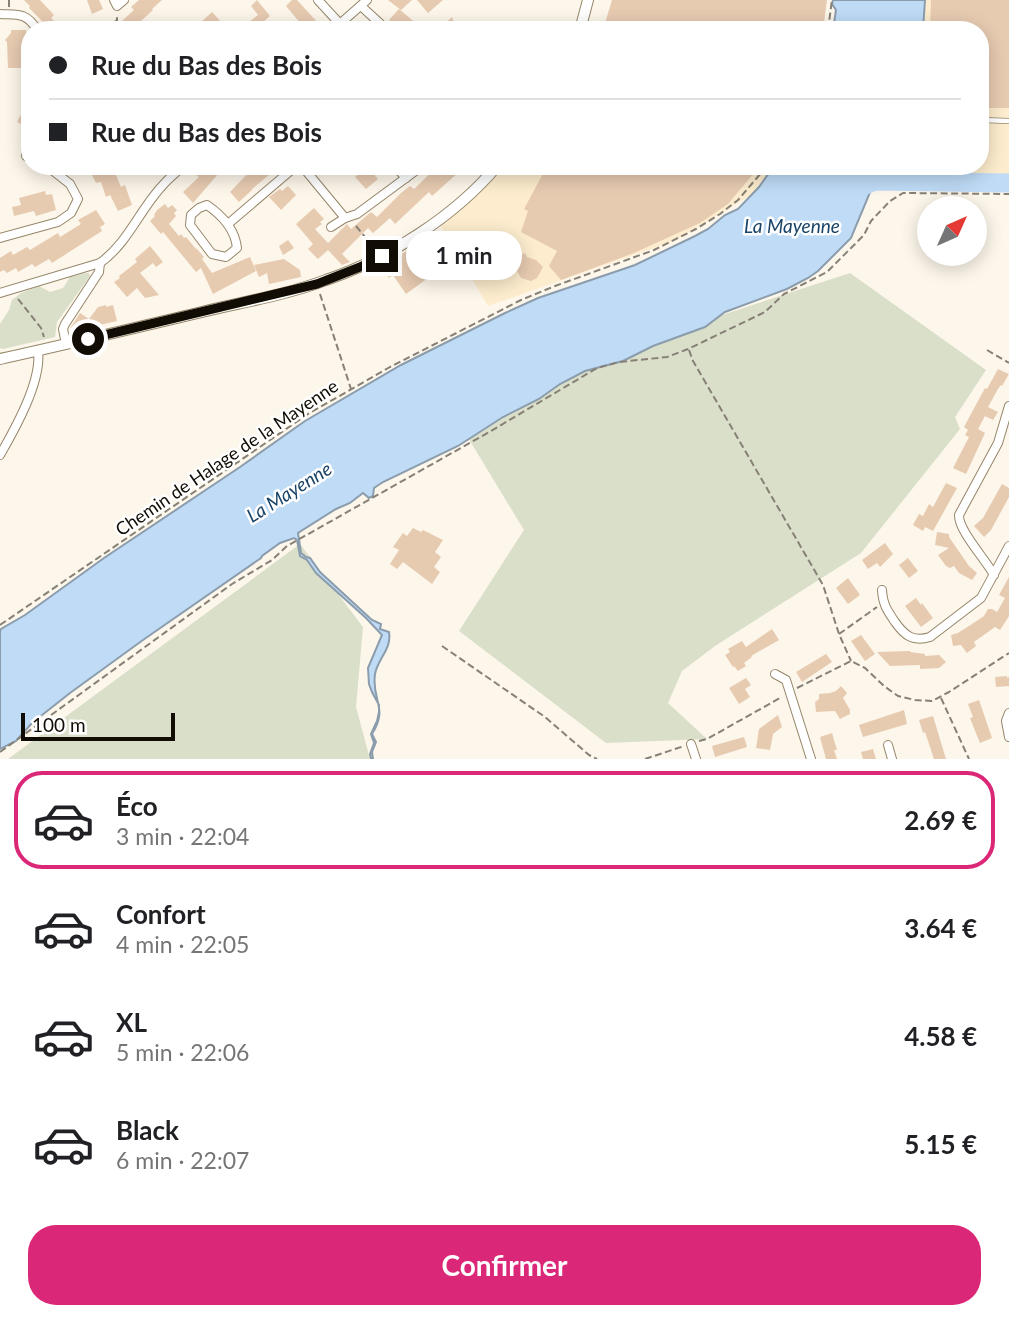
<!DOCTYPE html>
<html lang="fr">
<meta charset="utf-8">
<style>
:root{--surface:#fff;--page:#f2f2f2;--text:#202124;--muted:#757577;--line:#e0e0e0;--accent:#db2777}
body{margin:0;font-family:Lato,sans-serif;background:var(--page);color:var(--text);height:100vh;display:flex;flex-direction:column;font-size:26px;white-space:nowrap}
*{box-sizing:border-box;margin:0}
p{font-size:23px;color:var(--muted)}
.icon{flex:none;width:38px;height:38px;fill:none;stroke:currentColor;stroke-width:2;stroke-linecap:round;stroke-linejoin:round}
.map{position:relative;height:759px;overflow:hidden}
.drawer{display:flex;flex-direction:column;background:var(--surface);flex:1}
.drawer>*{flex:none}
.guide{position:absolute;left:21px;top:21px;width:968px;height:154px;border-radius:28px;box-shadow:0 4px 18px #0003;display:grid;align-content:center;height:154px;padding:0 28px;background:var(--surface)}
.needle{width:46px;rotate:45deg}
.controls{position:absolute;left:917px;top:196px;display:grid;gap:14px}
.controls a{display:grid;place-items:center;width:70px;height:70px;border-radius:50%;background:var(--surface);box-shadow:0 4px 18px #0003;font-size:35px}
.scale{position:absolute;left:21px;bottom:18px;width:154px;box-sizing:border-box;padding-left:7px;border:4px solid #120d04;border-top:0;font-size:19px;line-height:24px;white-space:nowrap;color:#120d04;-webkit-text-stroke:5px #fff;paint-order:stroke}
.end{position:absolute;width:32px;height:32px;margin:-16px;border:9px solid #120d04;background:#fff;box-shadow:0 0 0 4px #fff}
.from{border-radius:50%}
.bubble{position:absolute;height:49px;border-radius:24px;background:var(--surface);box-shadow:0 4px 18px #0003;font-size:23px;font-weight:700;line-height:49px;text-align:center}
.guide b{display:flex;align-items:center;gap:24px;height:66px;font-size:26px}
.guide b+b{border-top:2px solid var(--line)}
.guide i{width:18px;height:18px;background:var(--text)}
ul{padding:12px 0 0;list-style:none}
li{display:flex;align-items:center;gap:21px;height:98px;margin:0 14px 10px;padding:0 14px;border:4px solid transparent;border-radius:28px}
li div{flex:1}
li b{display:block;font-size:26px}
li em{font-style:normal;font-weight:700}
li.active{border-color:var(--accent)}
li>.icon{width:63px;height:63px;stroke-width:1.5}
.cta{display:flex;gap:14px;margin-top:auto;padding:14px 28px}
.cta a{flex:1;height:80px;border-radius:28px;background:var(--accent);color:#fff;font-size:28px;font-weight:700;line-height:80px;text-align:center}
.map>svg:first-child{display:block}
.built{fill:#fdedce}
.green{fill:#dadfc9}
.water{fill:#bfdbf6;stroke:#8b9dad;stroke-width:2}
.lines{fill:none;stroke-linecap:round;stroke-linejoin:round}
.river{stroke:#bfdbf6;stroke-width:19}
.building{fill:#e7cbb1}
.service-casing{stroke:#958669;stroke-width:6}
.minor-casing{stroke:#958669;stroke-width:10}
.tertiary-casing{stroke:#958669;stroke-width:12}
.path{stroke:#868076;stroke-width:2;stroke-dasharray:7 3.5;stroke-linecap:butt}
.service{stroke:#fff;stroke-width:4.5}
.minor{stroke:#fff;stroke-width:8}
.tertiary{stroke:#fff;stroke-width:10}
.route{stroke:#120d04;stroke-width:9}
.labels{text-anchor:middle;stroke-width:5;stroke-linejoin:round;paint-order:stroke}
.street-label{font-size:18px;fill:#120d04;stroke:#fff}
.water-label{font-size:19px;font-style:italic;fill:#194367;stroke:#fff}
</style>
<div class="map">
<svg width="1009" height="759" viewBox="0 0 1009 759">
<rect width="100%" height="100%" fill="#fdf6ea"/>
<!-- built -->
<g class="built">
<polygon points="925,0 1009,0 1009,183 877,181 883,166 980,166 980,30 924,30"/>
<polygon points="497,166 773,166 753,194 674,241 488,306 440,225"/>
</g>
<!-- green -->
<g class="green">
<polygon points="86,273 89,273 90,276 57,322 55,337 3,349 0,348 0,324 9,310 12,300 21,293 39,286 50,292 63,288 70,277"/>
<polygon points="850,273 986,370 955,417 960,429 861,553 715,646 682,671 668,703 707,739 606,743 459,631 524,530 464,431 597,356"/>
<polygon points="300,544 363,627 356,707 370,759 8,759"/>
</g>
<!-- water -->
<g class="water">
<polygon points="833,0 925,0 923,30 833,30 836,10 832,4"/>
<path d="M 774,166 L 881,166 L 851,238 L 818,271 L 808,278 L 787,289 L 725,312 L 705,327 L 653,346 L 623,361 L 585,371 L 560,384 L 539,399 L 503,417 L 458,446 L 383,482 L 374,488 L 373,496 L 369,498 L 363,493 L 350,503 L 336,509 L 298,533 L 301,553 L 306,557 L 310,558 L 320,572 L 372,620 L 381,624 L 380,629 L 389,632 C 392,649 378,658 375,674 C 371,701 389,707 372,734 L 376,742 L 372,752 L 373,759 L 371,759 L 370,754 L 374,743 L 371,734 L 377,721 L 379,712 L 379,705 L 372,692 L 369,684 L 368,668 L 382,635 L 366,618 L 316,573 L 307,560 L 300,556 L 297,540 L 294,538 L 280,543 L 262,556 L 261,558 L 143,640 L 70,693 L 32,723 L 16,741 L 0,749 L 0,631 L 1,629 L 25,615 L 104,558 L 240,467 L 305,421 L 401,365 L 505,313 L 538,298 L 635,265 L 695,236 L 708,229 L 725,215 L 738,209 L 759,187 Z"/>
</g>
<g class="lines">
<!-- river -->
<polyline class="river" points="851,191 875,181 1009,183"/>
</g>
<!-- building -->
<g class="building">
<polygon points="24,0 40,0 54,15 51,18 63,30 51,30 29,8 30,6"/>
<polygon points="87,0 99,0 103,9 92,14"/>
<polygon points="139,0 162,0 152,9 153,10 131,30 112,30 134,10 131,7"/>
<polygon points="257,0 270,16 254,30 239,30 258,15 251,6"/>
<polygon points="292,0 297,0 319,24 312,30 306,30 286,6"/>
<polygon points="388,0 412,0 401,10"/>
<polygon points="417,0 443,0 428,13"/>
<polygon points="612,0 827,0 823,30 603,30"/>
<polygon points="931,0 1009,0 1009,108 980,108 980,30 930,30"/>
<polygon points="399,9 412,20 423,30 400,30 389,20"/>
<polygon points="212,12 222,23 215,30 204,30 199,24"/>
<polygon points="452,17 457,30 438,30"/>
<polygon points="11,30 26,30 27,52 22,51 22,68 8,68 7,42 5,40 11,33"/>
<polygon points="30,98 30,128 17,122"/>
<polygon points="205,166 223,166 216,172 218,174 193,203 183,192 199,177 196,175"/>
<polygon points="255,166 269,166 274,171 252,189 252,190 239,202 230,192"/>
<polygon points="438,166 455,166 460,171 432,196 429,192 395,224 390,218 373,233 368,228 342,254 350,262 342,265 328,250 318,259 308,249 313,244 296,224 314,208 324,219 320,222 322,224 315,229 328,243 347,224 351,229 371,212 377,217 400,194 410,186 414,189"/>
<polygon points="547,166 760,166 728,204 700,223 634,253 561,280 549,266 557,251 521,232 528,211 524,209"/>
<polygon points="110,168 114,170 121,187 125,185 132,205 118,211 110,195 106,197 101,182 96,183 92,175"/>
<polygon points="365,168 369,173 371,171 378,179 366,189 355,177"/>
<polygon points="288,186 296,195 281,210 269,197 280,189 282,191"/>
<polygon points="45,191 46,195 52,194 56,210 36,216 34,211 14,216 12,207 21,205 19,198"/>
<polygon points="165,204 168,208 172,205 177,210 174,213 176,216 169,224 179,236 181,234 184,238 186,237 196,249 196,248 204,257 202,259 212,273 250,257 256,271 213,294 201,268 196,272 163,232 161,234 150,221 155,216 154,215 157,210"/>
<polygon points="96,210 105,224 100,227 102,231 52,263 49,259 35,267 32,264 18,272 16,268 7,273 4,270 0,272 0,258 11,251 13,255 27,247 30,250 58,233 60,237 81,224 78,220"/>
<polygon points="438,231 457,257 445,265 438,255 423,265 429,273 426,275 428,278 406,294 393,275 389,278 381,266 420,243"/>
<polygon points="484,239 499,247 488,268 473,260"/>
<polygon points="288,240 294,248 283,255 279,246"/>
<polygon points="150,246 163,262 156,267 153,263 140,273 159,295 145,298 137,288 127,297 114,282 120,278 119,276 137,262 135,259"/>
<polygon points="525,253 527,257 536,260 543,267 537,278 531,281 521,278 516,269 508,264 510,260"/>
<polygon points="284,259 300,270 301,277 269,284 267,273 259,277 254,265"/>
<polygon points="106,305 106,307 113,305 117,321 74,331 71,327 80,313 89,319 98,307"/>
<polygon points="998,369 1009,374 1002,386 1001,385 998,389 988,407 998,412 993,420 985,416 978,429 985,433 966,474 953,468 969,437 965,435 968,430 964,427 985,388 987,389"/>
<polygon points="946,483 957,488 933,531 925,527 923,531 913,525 919,514 923,516 929,504 933,507"/>
<polygon points="1002,484 1009,488 1009,497 991,530 984,537 974,526 983,518"/>
<polygon points="413,528 421,532 423,530 443,540 435,552 441,557 434,567 440,572 432,584 403,562 397,569 390,564 399,550 393,547 403,533 407,536"/>
<polygon points="937,532 949,534 949,537 969,566 977,573 972,580 959,573 954,566 950,568 946,566 938,555 949,548 935,545"/>
<polygon points="885,543 893,554 880,567 877,563 868,569 862,560"/>
<polygon points="908,558 918,571 909,578 899,565"/>
<polygon points="1009,577 1009,616 1000,630 995,627 974,642 976,646 967,653 961,645 953,646 951,635 958,633 969,626 984,616 988,609 992,609 997,612 1005,598 999,595"/>
<polygon points="848,578 860,595 848,604 836,588"/>
<polygon points="916,598 921,605 922,603 933,618 921,627 905,606"/>
<polygon points="772,629 779,640 751,656 752,657 744,663 746,666 738,671 734,666 733,667 725,655 730,652 728,649 742,641 746,647"/>
<polygon points="861,635 875,654 865,661 851,641"/>
<polygon points="910,651 910,652 925,654 925,656 939,655 946,662 939,668 920,669 920,665 890,666 877,652"/>
<polygon points="826,654 832,662 802,682 796,672"/>
<polygon points="1007,676 1007,678 1009,677 1009,686 996,687 995,677"/>
<polygon points="746,678 751,685 745,689 750,697 739,704 729,688"/>
<polygon points="841,686 847,693 843,698 850,710 850,714 840,719 835,711 816,712 815,702 819,699 819,694 830,693 836,691"/>
<polygon points="979,700 992,738 980,743 970,718 973,717 968,704"/>
<polygon points="904,710 907,724 863,737 859,725"/>
<polygon points="778,715 782,727 773,734 770,750 756,748 759,729"/>
<polygon points="933,716 946,759 934,759 925,732 923,733 919,720"/>
<polygon points="832,733 837,750 834,750 837,759 826,759 820,737"/>
<polygon points="744,737 747,747 715,757 712,746"/>
<polygon points="873,749 876,759 863,759 861,752"/>
</g>
<g class="lines">
<!-- service casing -->
<g class="service-casing">
<polyline id="service" points="982,120 1009,121"/>
</g>
<!-- minor casing -->
<g class="minor-casing">
<g id="minor">
<polyline points="114,0 117,6 124,0"/>
<polyline points="318,0 340,24"/>
<polyline points="361,6 387,30"/>
<path d="M 0,14 C 17,15 27,12 37,30"/>
<polyline points="333,30 367,0"/>
<polyline points="26,156 30,158"/>
<polyline points="302,166 345,218 357,214 422,166"/>
<polyline points="395,166 406,178"/>
<path d="M 207,205 C 223,216 235,229 237,248 L 226,257 L 212,254 L 190,225 L 191,215 L 199,208 Z"/>
<polyline points="228,224 296,166"/>
<polyline points="331,227 345,218"/>
<polyline points="0,238 58,222 71,213 78,199 70,184 47,166"/>
<path d="M 0,293 L 100,263 C 128,243 140,209 163,185 C 169,178 177,172 183,166"/>
<polyline points="66,344 63,329 65,324 99,272 100,263"/>
<path d="M 0,455 C 15,429 42,381 38,351"/>
<path d="M 994,575 C 986,560 958,530 959,515 L 998,443 L 1009,406"/>
<path d="M 882,590 C 883,605 887,610 895,622 C 905,636 913,642 930,637 L 981,598 L 1009,546"/>
<polyline points="775,674 786,680 811,759"/>
<polyline points="1009,713 1006,721 1009,737"/>
<polyline points="691,744 696,759"/>
<polyline points="888,745 892,759"/>
</g>
</g>
<!-- tertiary casing -->
<g class="tertiary-casing">
<g id="tertiary">
<polyline points="580,30 588,0"/>
<path d="M 0,359 C 68,344 135,328 202,312 C 243,302 286,295 326,280 C 388,259 455,216 497,166"/>
</g>
</g>
<!-- path -->
<g class="path">
<polyline points="9,0 9,7"/>
<polyline points="106,30 117,20 117,14"/>
<polyline points="828,30 832,0"/>
<polyline points="356,226 374,248"/>
<polyline points="320,294 351,389"/>
<polyline points="18,299 41,328 44,337"/>
<polyline points="689,350 693,361 823,585 839,634 851,661"/>
<polyline points="987,350 1009,363"/>
<polyline points="0,625 308,414 390,367 521,300 555,286 654,250 696,229 720,214 738,200 767,166"/>
<polyline points="839,634 877,607"/>
<polyline points="442,646 545,717 589,755 597,759"/>
<polyline points="797,688 851,661 865,668 884,686 898,696 915,700 932,701 949,692 1009,653"/>
<polyline points="941,698 969,759"/>
<polyline points="699,741 707,739 780,698"/>
<polyline points="0,752 232,584 272,560 287,546 491,431 597,368 619,362 667,357 688,349 765,312 784,294 827,272 864,235 871,221 890,201 903,193 1009,194"/>
<polyline points="645,759 684,746"/>
</g>
<!-- service -->
<use href="#service" class="service"/>
<!-- minor -->
<use href="#minor" class="minor"/>
<!-- tertiary -->
<use href="#tertiary" class="tertiary"/>
</g>
<g class="lines">
<!-- route -->
<polyline class="route" points="88,339 317,284 360,267 382,256"/>
</g>
<g class="labels">
<!-- street labels -->
<g class="street-label">
<text transform="translate(227 458) rotate(-34)" y="6">Chemin de Halage de la Mayenne</text>
</g>
<!-- water labels -->
<g class="water-label">
<text x="792" y="233">La Mayenne</text>
<text transform="translate(289 492) rotate(-32)" y="7">La Mayenne</text>
</g>
</g>
</svg>
<div class="controls">
<a><svg class="needle" viewBox="-14 -14 28 28"><path d="M0-13l5 13h-10z" fill="#e53935"/><path d="M0 13l5-13h-10z" fill="#757577"/></svg></a>
</div>
<div class="scale">100 m</div>
<i class="end from" style="left:88px;top:339px"></i>
<i class="end" style="left:382px;top:256px"></i>
<div class="bubble" style="left:406px;top:231px;width:116px">1 min</div>
<div class="guide">
<b><i class="from"></i>Rue du Bas des Bois</b>
<b><i></i>Rue du Bas des Bois</b>
</div>
</div>
<section class="drawer">
<ul>
<li class="active"><svg class="icon" aria-label="car" viewBox="0 0 24 24"><path d="M5 17H2v-5l4-1 3-4h7l3 4 3 1v5h-3M9 17h6M6 11h13"/><circle cx="7" cy="17" r="2"/><circle cx="17" cy="17" r="2"/></svg><div><b>Éco</b><p>3 min · 22:04</p></div><em>2.69 €</em></li>
<li><svg class="icon" aria-label="car" viewBox="0 0 24 24"><path d="M5 17H2v-5l4-1 3-4h7l3 4 3 1v5h-3M9 17h6M6 11h13"/><circle cx="7" cy="17" r="2"/><circle cx="17" cy="17" r="2"/></svg><div><b>Confort</b><p>4 min · 22:05</p></div><em>3.64 €</em></li>
<li><svg class="icon" aria-label="car" viewBox="0 0 24 24"><path d="M5 17H2v-5l4-1 3-4h7l3 4 3 1v5h-3M9 17h6M6 11h13"/><circle cx="7" cy="17" r="2"/><circle cx="17" cy="17" r="2"/></svg><div><b>XL</b><p>5 min · 22:06</p></div><em>4.58 €</em></li>
<li><svg class="icon" aria-label="car" viewBox="0 0 24 24"><path d="M5 17H2v-5l4-1 3-4h7l3 4 3 1v5h-3M9 17h6M6 11h13"/><circle cx="7" cy="17" r="2"/><circle cx="17" cy="17" r="2"/></svg><div><b>Black</b><p>6 min · 22:07</p></div><em>5.15 €</em></li>
</ul>
<div class="cta"><a>Confirmer</a></div>
</section>
